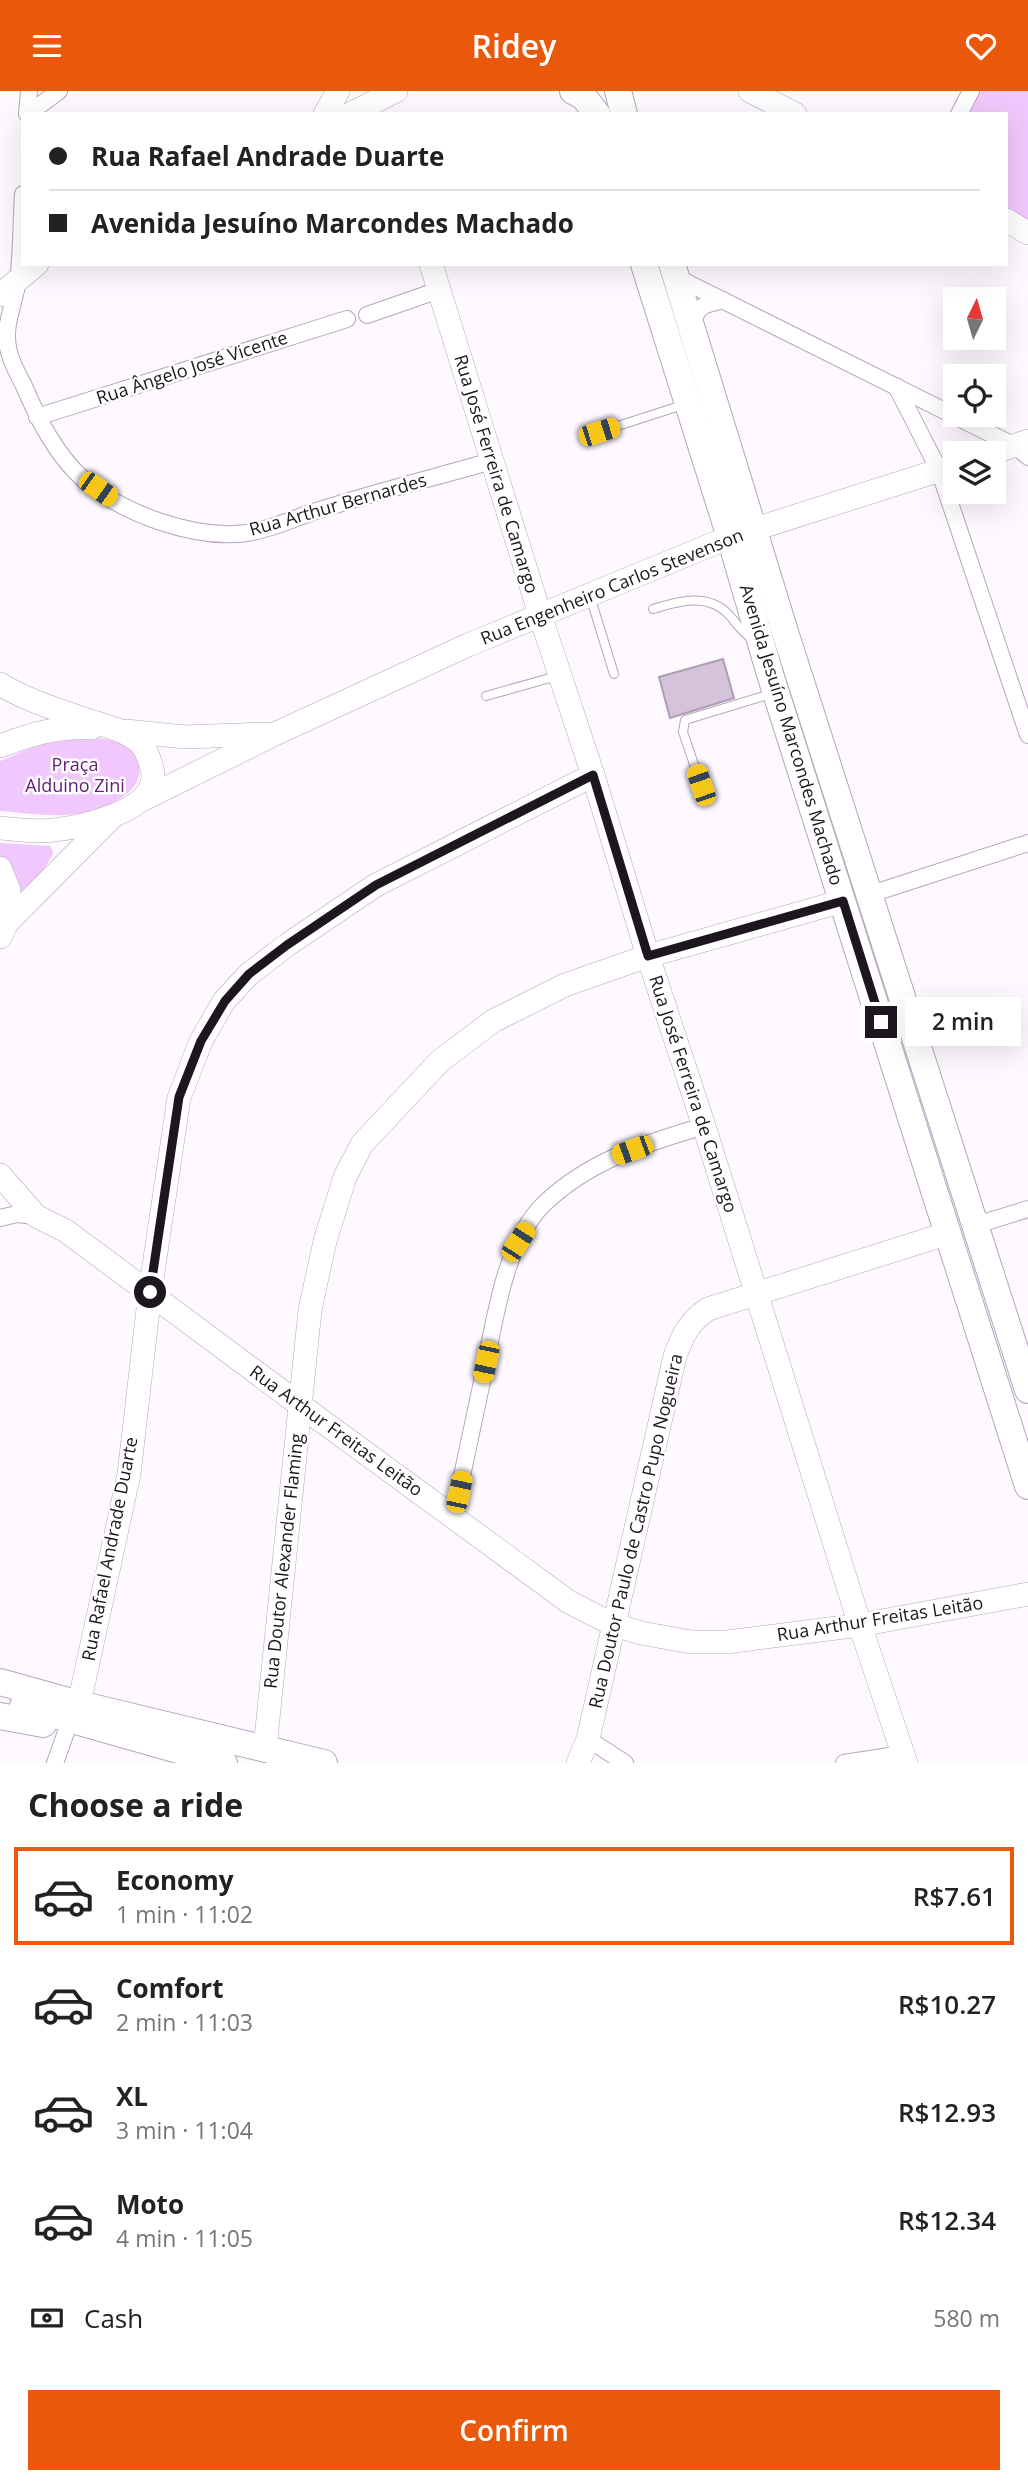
<!DOCTYPE html>
<meta charset="utf-8">
<style>
:root{--surface:#fff;--page:#f6f6f6;--text:#222;--muted:#767676;--line:#e0e0e0;--accent:#ea580c}
body{margin:0;font-family:"Open Sans",sans-serif;background:var(--page);color:var(--text);height:100vh;display:flex;flex-direction:column;font-size:26px;white-space:nowrap}
*{box-sizing:border-box;margin:0}
p{font-size:23px;color:var(--muted)}
.icon{flex:none;width:38px;height:38px;fill:none;stroke:currentColor;stroke-width:2;stroke-linecap:round;stroke-linejoin:round}
.map{position:relative;height:1672px;overflow:hidden}
.details{display:flex;flex-direction:column;background:var(--surface);flex:1}
.details>*{flex:none}
.banner{position:absolute;left:21px;top:21px;width:987px;height:154px;border-radius:0px;box-shadow:0 7px 28px #0002;display:grid;align-content:center;height:154px;padding:0 28px;background:var(--surface)}
.needle{width:46px;rotate:5deg}
.buttons{position:absolute;left:943px;top:196px;display:grid;gap:14px}
.buttons a{display:grid;place-items:center;width:63px;height:63px;border-radius:0px;background:var(--surface);box-shadow:0 7px 28px #0002;font-size:35px}
.end{position:absolute;width:32px;height:32px;margin:-16px;border:9px solid #1d161f;background:#fff;box-shadow:0 0 0 4px #fff}
.from{border-radius:50%}
.bubble{position:absolute;height:49px;border-radius:0px;background:var(--surface);box-shadow:0 7px 28px #0002;font-size:23px;font-weight:600;line-height:49px;text-align:center}
.car{position:absolute;width:21px;height:42px;margin:-21px -10px;border-radius:9px;box-shadow:0 0 5px 2px #0007;background:linear-gradient(#f5c518 24%,#345 0 40%,#f5c518 0 76%,#345 0 86%,#f5c518 0)}
.banner b{display:flex;align-items:center;gap:24px;height:66px;font-size:26px}
.banner b+b{border-top:2px solid var(--line)}
.banner i{width:18px;height:18px;background:var(--text)}
ul{padding:0;list-style:none}
li{display:flex;align-items:center;gap:21px;height:98px;margin:0 14px 10px;padding:0 14px;border:4px solid transparent;border-radius:0px}
li div{flex:1}
li b{display:block;font-size:26px}
li em{font-style:normal;font-weight:600}
li.active{border-color:var(--accent)}
li>.icon{width:63px;height:63px;stroke-width:1.5}
h2{padding:0 28px;font-size:32px;line-height:84px}
.pay{display:flex;align-items:center;gap:18px;height:77px;padding:0 28px;font-size:26px}
.pay p{margin-inline-start:auto}
.primary-button{display:flex;gap:14px;margin-top:auto;padding:14px 28px}
.primary-button a{flex:1;height:80px;border-radius:0px;background:var(--accent);color:#fff;font-size:28px;font-weight:600;line-height:80px;text-align:center}
header{display:flex;justify-content:space-between;align-items:center;height:91px;padding:0 28px;background:var(--accent);color:#fff;font-size:32px;font-weight:600}
.map>svg:first-child{display:block}
.green{fill:#f1c8fd}
.building{fill:#d5c2db;stroke:#af9cb5;stroke-width:2}
.lines{fill:none;stroke-linecap:round;stroke-linejoin:round}
.lane-casing{stroke:#b6a4bc;stroke-width:10}
.street-casing{stroke:#b6a4bc;stroke-width:18}
.secondary-casing{stroke:#b6a4bc;stroke-width:24}
.primary-casing{stroke:#b6a4bc;stroke-width:28}
.lane{stroke:#fff;stroke-width:8}
.street{stroke:#fff;stroke-width:16}
.secondary{stroke:#fff;stroke-width:23}
.primary{stroke:#fff;stroke-width:26}
.route{stroke:#1d161f;stroke-width:9}
.labels{text-anchor:middle;stroke-width:5;stroke-linejoin:round;paint-order:stroke}
.street-label{font-size:18px;fill:#1d161f;stroke:#fff}
.park-label{font-size:18px;fill:#632075;stroke:#fff}
</style>
<header><svg class="icon" aria-label="menu" viewBox="0 0 24 24"><path d="M4 6h16M4 12h16M4 18h16"/></svg>Ridey<svg class="icon" aria-label="heart" viewBox="0 0 24 24"><path d="M12 20l-8-8c-3-5 5-10 8-4 3-6 11-1 8 4z"/></svg></header>
<div class="map">
<svg width="1028" height="1672" viewBox="0 0 1028 1672">
<rect width="100%" height="100%" fill="#fdf9fe"/>
<!-- green -->
<g class="green">
<polygon points="978,0 1028,0 1028,133 1006,122 1006,23 966,23"/>
<path d="M 70,645 C 89,646 107,646 124,654 C 133,659 137,666 139,675 C 144,701 108,716 87,721 C 59,728 29,722 0,720 L 0,670 L 42,652 Z"/>
<polygon points="0,752 50,755 53,761 52,765 32,797 20,803 0,772"/>
</g>
<!-- building -->
<polygon class="building" points="723,568 734,607 670,627 659,586"/>
<g class="lines">
<!-- lane casing -->
<g class="lane-casing">
<g id="lane">
<polyline points="599,341 686,313"/>
<polyline points="590,505 614,583"/>
<path d="M 653,518 C 679,510 709,501 730,525 C 738,534 742,542 753,548"/>
<polyline points="486,605 557,585"/>
<polyline points="701,694 683,641 685,629 774,602"/>
</g>
</g>
<!-- street casing -->
<g class="street-casing">
<g id="street">
<polyline points="27,23 29,0"/>
<polyline points="28,23 59,0"/>
<polyline points="959,23 971,0"/>
<path d="M 23,103 C 21,131 22,161 18,188 C 15,213 2,235 9,261 C 12,273 19,285 24,295 C 38,328 56,364 84,389 C 123,423 195,449 247,442 C 272,438 290,429 313,421 C 372,402 432,387 492,370"/>
<polyline points="676,186 1015,355 1028,366"/>
<polyline points="367,224 439,199"/>
<polyline points="692,238 697,220 705,214 723,209"/>
<polyline points="896,295 939,379 1028,644"/>
<polyline points="37,326 347,228"/>
<polyline points="871,803 1028,752"/>
<polyline points="0,1127 17,1123 36,1125"/>
<polyline points="976,1134 1028,1118"/>
<path d="M 453,1427 C 463,1380 473,1333 483,1286 C 494,1234 504,1151 544,1113 C 588,1070 646,1052 704,1035"/>
<polyline points="588,1648 625,1672"/>
<polyline points="55,1672 70,1630"/>
<polyline points="844,1672 903,1663"/>
</g>
</g>
<!-- secondary casing -->
<g class="secondary-casing">
<g id="secondary">
<polyline points="750,0 795,23"/>
<polyline points="325,23 338,0"/>
<polyline points="350,23 396,0"/>
<polyline points="1006,129 1028,142"/>
<polyline points="431,173 540,524 593,684 648,865 704,1035 860,1534 906,1672"/>
<polyline points="0,204 37,173"/>
<polyline points="992,362 1028,350"/>
<path d="M 0,593 C 26,609 55,618 84,628 C 102,634 123,638 138,650 C 146,656 152,674 153,684 C 155,720 82,736 54,739 C 36,741 18,739 0,737"/>
<polyline points="126,640 185,646 266,643"/>
<path d="M 0,655 C 31,643 58,635 92,637"/>
<polyline points="144,708 277,642 468,554 730,446 956,374"/>
<polyline points="0,777 9,799 7,832"/>
<polyline points="0,846 7,832 112,726"/>
<polyline points="0,1084 36,1125 66,1140 300,1314 569,1511 612,1533 641,1542 691,1551 727,1551 860,1534 1028,1503"/>
<polyline points="79,1613 129,1383 150,1201 179,1007 201,950 224,910 249,883 287,854 376,794 593,684"/>
<polyline points="265,1657 310,1219 325,1150 345,1086 362,1053 440,970 493,930 565,894 648,865 843,810"/>
<path d="M 578,1672 L 588,1648 L 675,1265 C 683,1243 689,1231 708,1218 L 949,1142"/>
</g>
</g>
<!-- primary casing -->
<g class="primary-casing">
<g id="primary">
<polyline points="573,0 583,5 597,23"/>
<polyline points="618,0 624,23"/>
<polyline points="644,173 730,446 770,583 1028,1395"/>
<polyline points="672,173 786,544 1028,1299"/>
<polyline points="0,1591 79,1613 324,1672"/>
<polyline points="23,1615 224,1672"/>
<polyline points="0,1625 43,1633"/>
</g>
</g>
<!-- lane -->
<use href="#lane" class="lane"/>
<!-- street -->
<use href="#street" class="street"/>
<!-- secondary -->
<use href="#secondary" class="secondary"/>
<!-- primary -->
<use href="#primary" class="primary"/>
</g>
<g class="lines">
<!-- route -->
<polyline class="route" points="150,1201 179,1006 201,950 225,910 249,883 287,854 376,794 593,684 648,865 843,810 881,931"/>
</g>
<g class="labels">
<!-- street labels -->
<g class="street-label">
<text transform="translate(192 277) rotate(-18)" y="6">Rua Ângelo José Vicente</text>
<text transform="translate(496 383) rotate(73)" y="6">Rua José Ferreira de Camargo</text>
<text transform="translate(338 414) rotate(-16)" y="6">Rua Arthur Bernardes</text>
<text transform="translate(612 496) rotate(-22)" y="6">Rua Engenheiro Carlos Stevenson</text>
<text transform="translate(791 644) rotate(73)" y="6">Avenida Jesuíno Marcondes Machado</text>
<text transform="translate(693 1003) rotate(72)" y="6">Rua José Ferreira de Camargo</text>
<text transform="translate(336 1340) rotate(36)" y="6">Rua Arthur Freitas Leitão</text>
<text transform="translate(636 1440) rotate(-77)" y="6">Rua Doutor Paulo de Castro Pupo Nogueira</text>
<text transform="translate(110 1458) rotate(-79)" y="6">Rua Rafael Andrade Duarte</text>
<text transform="translate(284 1470) rotate(-84)" y="6">Rua Doutor Alexander Flaming</text>
<text transform="translate(880 1528) rotate(-9)" y="6">Rua Arthur Freitas Leitão</text>
</g>
<!-- park labels -->
<g class="park-label">
<text x="75" y="680">Praça<tspan x="75" dy="21">Alduino Zini</tspan></text>
</g>
</g>
</svg>
<div class="buttons">
<a><svg class="needle" viewBox="-14 -14 28 28"><path d="M0-13l5 13h-10z" fill="#e53935"/><path d="M0 13l5-13h-10z" fill="#767676"/></svg></a>
<a><svg class="icon" aria-label="locate" viewBox="0 0 24 24"><circle cx="12" cy="12" r="6"/><path d="M12 2v4M12 18v4M2 12h4M18 12h4"/></svg></a>
<a><svg class="icon" aria-label="layers" viewBox="0 0 24 24"><path d="M12 4l9 5-9 5-9-5zM3 14l9 5 9-5"/></svg></a>
</div>
<i class="end from" style="left:150px;top:1201px"></i>
<i class="end" style="left:881px;top:931px"></i>
<div class="bubble" style="left:905px;top:906px;width:116px">2 min</div>
<i class="car" style="left:599px;top:341px;rotate:72deg"></i>
<i class="car" style="left:98px;top:398px;rotate:125deg"></i>
<i class="car" style="left:701px;top:694px;rotate:341deg"></i>
<i class="car" style="left:632px;top:1059px;rotate:250deg"></i>
<i class="car" style="left:518px;top:1151px;rotate:33deg"></i>
<i class="car" style="left:486px;top:1271px;rotate:192deg"></i>
<i class="car" style="left:459px;top:1401px;rotate:12deg"></i>
<div class="banner">
<b><i class="from"></i>Rua Rafael Andrade Duarte</b>
<b><i></i>Avenida Jesuíno Marcondes Machado</b>
</div>
</div>
<section class="details">
<h2>Choose a ride</h2>
<ul>
<li class="active"><svg class="icon" aria-label="car" viewBox="0 0 24 24"><path d="M5 17H2v-5l4-1 3-4h7l3 4 3 1v5h-3M9 17h6M6 11h13"/><circle cx="7" cy="17" r="2"/><circle cx="17" cy="17" r="2"/></svg><div><b>Economy</b><p>1 min · 11:02</p></div><em>R$7.61</em></li>
<li><svg class="icon" aria-label="car" viewBox="0 0 24 24"><path d="M5 17H2v-5l4-1 3-4h7l3 4 3 1v5h-3M9 17h6M6 11h13"/><circle cx="7" cy="17" r="2"/><circle cx="17" cy="17" r="2"/></svg><div><b>Comfort</b><p>2 min · 11:03</p></div><em>R$10.27</em></li>
<li><svg class="icon" aria-label="car" viewBox="0 0 24 24"><path d="M5 17H2v-5l4-1 3-4h7l3 4 3 1v5h-3M9 17h6M6 11h13"/><circle cx="7" cy="17" r="2"/><circle cx="17" cy="17" r="2"/></svg><div><b>XL</b><p>3 min · 11:04</p></div><em>R$12.93</em></li>
<li><svg class="icon" aria-label="car" viewBox="0 0 24 24"><path d="M5 17H2v-5l4-1 3-4h7l3 4 3 1v5h-3M9 17h6M6 11h13"/><circle cx="7" cy="17" r="2"/><circle cx="17" cy="17" r="2"/></svg><div><b>Moto</b><p>4 min · 11:05</p></div><em>R$12.34</em></li>
</ul>
<div class="pay"><svg class="icon" aria-label="cash" viewBox="0 0 24 24"><path d="M3 7h18v10H3z"/><circle cx="12" cy="12" r="2"/></svg>Cash<p>580 m</p></div>
<div class="primary-button"><a>Confirm</a></div>
</section>
